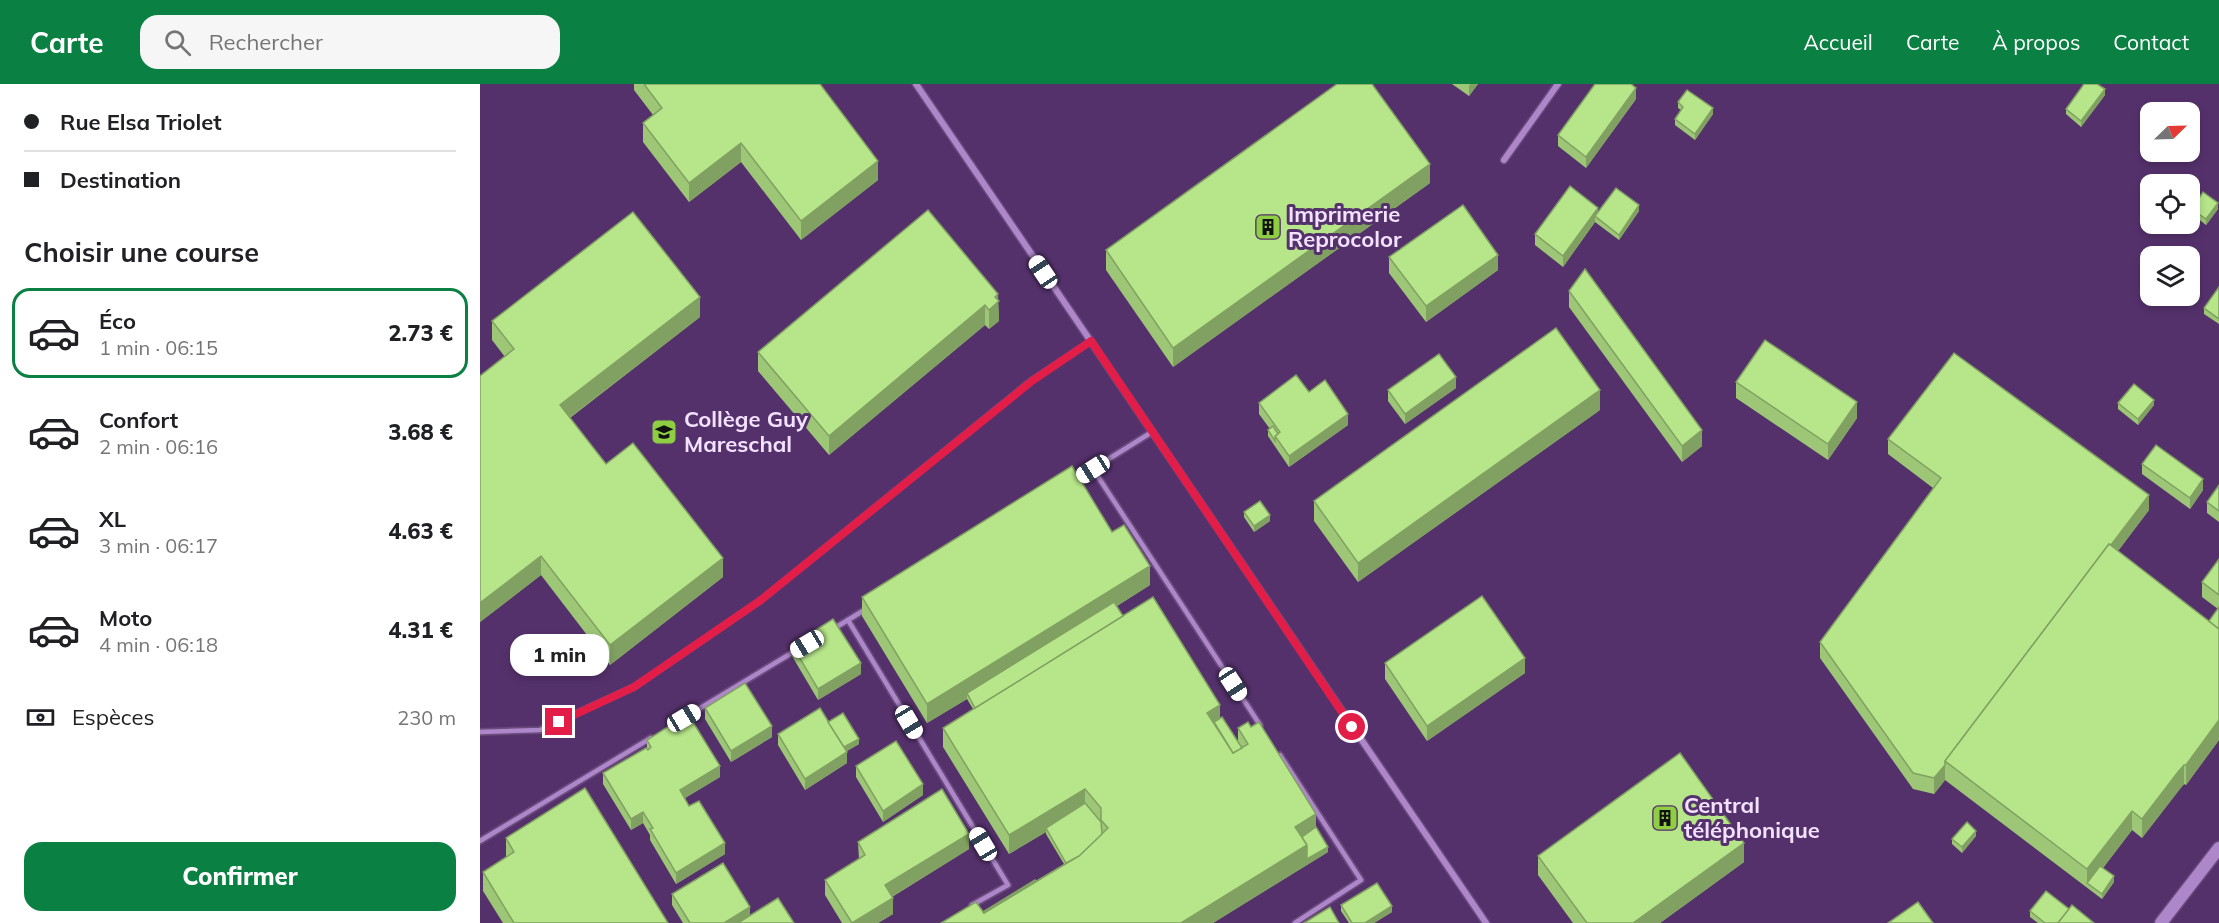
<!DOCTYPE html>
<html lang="fr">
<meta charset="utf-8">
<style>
:root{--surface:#fff;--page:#f6f6f6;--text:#202124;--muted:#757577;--line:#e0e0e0;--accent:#0b8043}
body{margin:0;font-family:Mulish,sans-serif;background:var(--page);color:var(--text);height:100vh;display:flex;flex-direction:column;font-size:22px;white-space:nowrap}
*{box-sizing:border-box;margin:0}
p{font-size:20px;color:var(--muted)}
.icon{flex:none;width:33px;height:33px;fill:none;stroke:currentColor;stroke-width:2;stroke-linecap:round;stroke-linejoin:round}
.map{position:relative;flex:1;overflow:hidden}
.sheet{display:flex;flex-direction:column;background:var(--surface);width:480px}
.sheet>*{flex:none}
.hud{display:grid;align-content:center;height:132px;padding:0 24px;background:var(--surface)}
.needle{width:39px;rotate:67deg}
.controls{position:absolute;left:1660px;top:18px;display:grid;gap:12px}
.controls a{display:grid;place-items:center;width:60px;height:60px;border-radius:12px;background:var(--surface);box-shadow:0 3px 9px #0003;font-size:30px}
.end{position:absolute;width:27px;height:27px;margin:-14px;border:8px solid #e11d48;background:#fff;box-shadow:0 0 0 3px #fff}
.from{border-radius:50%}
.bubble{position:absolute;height:42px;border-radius:18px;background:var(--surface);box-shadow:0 3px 9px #0003;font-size:20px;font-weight:800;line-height:42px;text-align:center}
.car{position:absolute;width:18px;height:36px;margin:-18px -9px;border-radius:8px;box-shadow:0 0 4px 2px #0007;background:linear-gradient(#fff 24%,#345 0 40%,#fff 0 76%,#345 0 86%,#fff 0)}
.hud b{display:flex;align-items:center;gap:21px;height:57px;font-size:22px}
.hud b+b{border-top:2px solid var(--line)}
.hud i{width:15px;height:15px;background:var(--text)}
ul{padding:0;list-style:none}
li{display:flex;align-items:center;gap:18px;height:90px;margin:0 12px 9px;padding:0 12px;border:3px solid transparent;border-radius:18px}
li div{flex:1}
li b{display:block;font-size:22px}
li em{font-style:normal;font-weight:800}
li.current{border-color:var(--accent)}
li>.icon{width:54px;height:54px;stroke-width:1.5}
h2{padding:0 24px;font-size:27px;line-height:72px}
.pay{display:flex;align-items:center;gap:15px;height:66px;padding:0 24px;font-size:22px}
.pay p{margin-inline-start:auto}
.primary-button{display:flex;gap:12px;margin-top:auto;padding:12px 24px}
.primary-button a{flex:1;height:69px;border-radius:18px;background:var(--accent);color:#fff;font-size:24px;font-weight:800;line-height:69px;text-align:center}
header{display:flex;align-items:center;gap:36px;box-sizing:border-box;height:84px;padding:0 30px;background:var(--accent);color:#fff}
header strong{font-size:28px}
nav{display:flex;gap:33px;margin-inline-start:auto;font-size:21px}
.search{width:420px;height:54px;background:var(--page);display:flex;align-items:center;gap:15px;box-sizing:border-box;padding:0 21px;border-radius:18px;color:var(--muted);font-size:22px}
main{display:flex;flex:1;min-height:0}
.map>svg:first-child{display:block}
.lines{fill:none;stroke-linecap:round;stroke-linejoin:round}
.lane-casing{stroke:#6a4b7c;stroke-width:8}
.street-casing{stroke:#6a4b7c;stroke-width:9}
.secondary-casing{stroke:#6a4b7c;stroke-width:15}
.lane{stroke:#ae87ca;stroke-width:4.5}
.street{stroke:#ae87ca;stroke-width:6}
.secondary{stroke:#ae87ca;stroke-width:12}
.wall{fill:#9dc677}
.shaded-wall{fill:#80a161}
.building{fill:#b7e68a;stroke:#80a161;stroke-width:1.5}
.route{stroke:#e11d48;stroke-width:8}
.labels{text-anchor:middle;stroke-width:6;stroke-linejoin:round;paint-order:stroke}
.poi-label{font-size:22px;font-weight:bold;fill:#f2e2fe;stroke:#55316c;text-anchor:start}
</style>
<header>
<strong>Carte</strong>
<div class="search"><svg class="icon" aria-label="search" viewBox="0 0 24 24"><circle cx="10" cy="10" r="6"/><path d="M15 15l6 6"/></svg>Rechercher</div>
<nav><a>Accueil</a><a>Carte</a><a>À propos</a><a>Contact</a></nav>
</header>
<main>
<section class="sheet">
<div class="hud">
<b><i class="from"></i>Rue Elsa Triolet</b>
<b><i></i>Destination</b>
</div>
<h2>Choisir une course</h2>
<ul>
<li class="current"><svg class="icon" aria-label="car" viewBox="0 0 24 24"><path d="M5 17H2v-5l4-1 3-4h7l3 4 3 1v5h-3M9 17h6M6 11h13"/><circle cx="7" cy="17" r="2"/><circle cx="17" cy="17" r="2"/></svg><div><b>Éco</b><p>1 min · 06:15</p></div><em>2.73 €</em></li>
<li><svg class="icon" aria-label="car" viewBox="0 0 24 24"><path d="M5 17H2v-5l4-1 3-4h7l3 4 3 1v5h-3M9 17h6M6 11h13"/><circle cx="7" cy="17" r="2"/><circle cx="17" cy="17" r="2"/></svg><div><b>Confort</b><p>2 min · 06:16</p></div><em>3.68 €</em></li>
<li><svg class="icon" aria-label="car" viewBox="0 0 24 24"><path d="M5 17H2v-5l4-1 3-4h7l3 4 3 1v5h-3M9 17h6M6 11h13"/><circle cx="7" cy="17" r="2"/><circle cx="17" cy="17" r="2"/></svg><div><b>XL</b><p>3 min · 06:17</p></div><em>4.63 €</em></li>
<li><svg class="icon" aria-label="car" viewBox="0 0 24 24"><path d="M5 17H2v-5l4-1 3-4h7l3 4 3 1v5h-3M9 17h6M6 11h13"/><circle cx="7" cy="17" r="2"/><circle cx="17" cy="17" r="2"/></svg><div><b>Moto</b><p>4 min · 06:18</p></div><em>4.31 €</em></li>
</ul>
<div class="pay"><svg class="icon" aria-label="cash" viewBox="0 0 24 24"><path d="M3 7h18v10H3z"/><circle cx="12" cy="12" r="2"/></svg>Espèces<p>230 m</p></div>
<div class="primary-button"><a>Confirmer</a></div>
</section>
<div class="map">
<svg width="1739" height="839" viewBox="0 0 1739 839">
<rect width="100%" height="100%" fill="#55316c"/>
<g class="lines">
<!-- lane casing -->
<g class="lane-casing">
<g id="lane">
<polyline points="613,385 780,641"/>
<polyline points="595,396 672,348"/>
<polyline points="368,536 386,525"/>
<polyline points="353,545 368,536 528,801 492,821"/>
<polyline points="204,634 315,567"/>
<polyline points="0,648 60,646 154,603 281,516 551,297 611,257"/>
<polyline points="800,671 881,796 815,839"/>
<polyline points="0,757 171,654"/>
</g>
</g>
<!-- street casing -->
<g class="street-casing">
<g id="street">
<polyline points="436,0 1006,839"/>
<polyline points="1024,76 1078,0"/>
</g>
</g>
<!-- secondary casing -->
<g class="secondary-casing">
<polyline id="secondary" points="1681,839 1739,764"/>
</g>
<!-- lane -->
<use href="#lane" class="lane"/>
<!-- street -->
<use href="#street" class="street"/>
<!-- secondary -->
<use href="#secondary" class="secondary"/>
</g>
<!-- wall -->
<g class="wall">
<polygon points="154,0 340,0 398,96 321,156 261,78 209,118 163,58 163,39 173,31 154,6"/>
<polygon points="972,0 998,0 989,12"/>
<polygon points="1625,11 1601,43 1586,30 1586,25"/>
<polygon points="1156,15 1106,84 1078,62 1078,51"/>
<polygon points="1198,18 1233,30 1215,56 1195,41 1195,35 1201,26 1198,24"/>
<polygon points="950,99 693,283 626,186 626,166"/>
<polygon points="1712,125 1738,125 1726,141 1712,130"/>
<polygon points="1159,127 1139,156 1115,138 1083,183 1055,161 1055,150 1118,128"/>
<polygon points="909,173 1018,186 946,238 909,189"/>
<polygon points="1739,203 1739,240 1724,230 1724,224"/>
<polygon points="1089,207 1222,362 1202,378 1089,223"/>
<polygon points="518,216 519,237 509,245 505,241 349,371 278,287 278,268"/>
<polygon points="220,233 90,334 126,380 243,493 130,581 61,491 0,538 0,292 25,273 12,256 12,237"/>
<polygon points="1256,298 1377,334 1348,376 1256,314"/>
<polygon points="976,304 925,340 908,317 908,306"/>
<polygon points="829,308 868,341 809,383 788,352 788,346 790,345 779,330 779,319"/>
<polygon points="1638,319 1674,321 1658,341 1638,325"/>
<polygon points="1120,326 878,498 834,437 834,417"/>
<polygon points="1408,355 1669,426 1638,467 1729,537 1738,525 1722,513 1722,498 1739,475 1739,656 1706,701 1704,700 1698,707 1662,754 1652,746 1623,784 1634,798 1622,815 1465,696 1454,710 1433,705 1340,574 1340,558 1453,404 1408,370"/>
<polygon points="1662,380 1723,406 1710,425 1662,390"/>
<polygon points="1739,401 1739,438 1727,429 1727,418"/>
<polygon points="764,428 790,437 774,448 764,433"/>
<polygon points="632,448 670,501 637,522 643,532 740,634 758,658 758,644 771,643 836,743 848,768 733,839 503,828 584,780 566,750 566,748 529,770 463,663 463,644 493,625 487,615 447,639 382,532 382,513"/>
<polygon points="312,561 381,590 338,616 312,572"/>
<polygon points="905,579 1045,589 947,657 905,595"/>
<polygon points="225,624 292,653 251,678 225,635"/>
<polygon points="348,638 379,660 367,667 367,679 325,706 298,661 298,650"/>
<polygon points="167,656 240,693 205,714 209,722 245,770 196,800 170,756 170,751 163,739 151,746 123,700 123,689 167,665"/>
<polygon points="376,682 443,711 403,738 376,693"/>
<polygon points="1496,752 1482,769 1472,760 1472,755"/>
<polygon points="26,754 188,839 23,839 3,807 3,788 26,773"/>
<polygon points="378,758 489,765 412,813 413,830 398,839 362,839 345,811 345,796 379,775"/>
<polygon points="1058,772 1264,778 1180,839 1093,839 1058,791"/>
<polygon points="192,810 270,832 314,839 203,839 192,821"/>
<polygon points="861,821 912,828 894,839 869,839 861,827"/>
<polygon points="1589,825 1614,839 1558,839 1550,833 1550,827"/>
</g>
<!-- shaded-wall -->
<g class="shaded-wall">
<polygon points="990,0 998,0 989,12 989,2"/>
<polygon points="1156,4 1156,15 1106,84 1106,73"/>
<polygon points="1625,5 1625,11 1601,43 1601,37"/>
<polygon points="1233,24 1233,30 1215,56 1215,50"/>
<polygon points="261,59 261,78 209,118 209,99"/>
<polygon points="398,77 398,96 321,156 321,137"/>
<polygon points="950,80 950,99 693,283 693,264"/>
<polygon points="1738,119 1738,125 1726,141 1726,135"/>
<polygon points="1159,121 1159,127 1139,156 1139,151"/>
<polygon points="1118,124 1118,134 1115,132 1115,138 1083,183 1083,172"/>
<polygon points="1018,171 1018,186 946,238 946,222"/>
<polygon points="518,210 519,237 509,245 509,226 515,213"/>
<polygon points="220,213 220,233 80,341 80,321"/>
<polygon points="505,221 505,241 349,371 349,352"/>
<polygon points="976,293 976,304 925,340 925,330"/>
<polygon points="1120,306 1120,326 878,498 878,479"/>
<polygon points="1674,316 1674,321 1658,341 1658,335"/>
<polygon points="1377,318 1377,334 1348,376 1348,360"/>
<polygon points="868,330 868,341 809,383 809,372"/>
<polygon points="1222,346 1222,362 1202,378 1202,362"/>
<polygon points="1723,395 1723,406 1710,425 1710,414"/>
<polygon points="1669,411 1669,426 1474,684 1466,679"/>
<polygon points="790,431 790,437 774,448 774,442"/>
<polygon points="61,472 61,491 0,538 0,519"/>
<polygon points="243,474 243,493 130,581 130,561"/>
<polygon points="670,482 670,501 489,614 487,609 487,615 447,639 447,620"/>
<polygon points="1045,574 1045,589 947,657 947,642"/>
<polygon points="381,579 381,590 338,616 338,605"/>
<polygon points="740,621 740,640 730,646 727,629"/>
<polygon points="1739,636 1739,656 1706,701 1706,681"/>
<polygon points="292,642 292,653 251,678 251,667"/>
<polygon points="379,655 379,660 362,670 362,665"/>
<polygon points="367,668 367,679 325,706 325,695"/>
<polygon points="1465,681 1465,696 1454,710 1454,694"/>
<polygon points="1704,681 1704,700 1662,754 1662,735"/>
<polygon points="240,682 240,693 200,717 200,706"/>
<polygon points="443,700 443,711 403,738 403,727"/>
<polygon points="605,705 605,724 566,744 566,748 529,770 529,751"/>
<polygon points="1652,727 1652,746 1610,801 1607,799 1607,785"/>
<polygon points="163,728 163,739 151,746 151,735"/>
<polygon points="836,730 836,749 818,761 815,743"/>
<polygon points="1496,747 1496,752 1482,769 1482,763"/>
<polygon points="489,750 489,765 405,817 405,801"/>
<polygon points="245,759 245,770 196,800 196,789"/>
<polygon points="1264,759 1264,778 1180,839 1153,839"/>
<polygon points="827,761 848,763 848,768 733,839 701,839"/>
<polygon points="1634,792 1634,798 1622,815 1622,810"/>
<polygon points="413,814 413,830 398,839 372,839"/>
<polygon points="912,822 912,828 894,839 885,839"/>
<polygon points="270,823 270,834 262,839 244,839"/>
</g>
<!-- building -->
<g class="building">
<polygon points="164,0 340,0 398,77 321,137 261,59 209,99 163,39 182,24"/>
<polygon points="857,0 892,0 950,80 693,264 626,166"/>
<polygon points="1115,0 1151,0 1156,4 1106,73 1078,51"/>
<polygon points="1604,0 1617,0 1625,5 1601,37 1586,25"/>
<polygon points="1207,6 1233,24 1215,50 1195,35 1203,23 1198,18"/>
<polygon points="1090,102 1118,124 1083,172 1055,150"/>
<polygon points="1136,104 1159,121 1139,151 1115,132"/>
<polygon points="1723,108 1738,119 1726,135 1712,125"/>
<polygon points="983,121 1018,171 946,222 909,173"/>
<polygon points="448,126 518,210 515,213 519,217 509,226 505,221 349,352 278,268"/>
<polygon points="153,128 220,213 80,321 126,380 153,359 243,474 130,561 61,472 0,519 0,292 34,265 12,237"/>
<polygon points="1105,185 1222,346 1202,362 1089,207"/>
<polygon points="1739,203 1739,235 1724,224"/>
<polygon points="1076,244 1120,306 878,479 834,417"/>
<polygon points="1285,256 1377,318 1348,360 1256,298"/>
<polygon points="1474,269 1669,411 1631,461 1629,460 1465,677 1465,681 1454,694 1433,689 1340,558 1461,394 1408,355"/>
<polygon points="959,270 976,293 925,330 908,306"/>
<polygon points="816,291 829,308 845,296 868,330 809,372 795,352 800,348 779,319"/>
<polygon points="1654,300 1674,316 1658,335 1638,319"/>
<polygon points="793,342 798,350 795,352 795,357 788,346"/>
<polygon points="1676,361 1723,395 1710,414 1662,380"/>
<polygon points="592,382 632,448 644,441 670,482 447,620 382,513"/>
<polygon points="1739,401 1739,427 1727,418"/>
<polygon points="780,417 790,431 774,442 764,428"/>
<polygon points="1629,460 1739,545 1739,636 1706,681 1704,681 1698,688 1662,735 1652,727 1607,785 1465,677"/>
<polygon points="1739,475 1739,511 1722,498"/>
<polygon points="1002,512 1045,574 947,642 905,579"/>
<polygon points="673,513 740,621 727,629 753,669 768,660 758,644 768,638 771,643 779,638 836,730 815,743 827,761 701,839 461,839 496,818 504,829 599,772 628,744 621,736 621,724 605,705 529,751 463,644"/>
<polygon points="634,518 643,532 495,624 487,609"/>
<polygon points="1739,523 1739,545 1729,537"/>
<polygon points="353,535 381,579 338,605 312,561"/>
<polygon points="265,599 292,642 251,667 225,624"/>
<polygon points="340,624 367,668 325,695 298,650"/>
<polygon points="363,629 379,655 364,663 348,638"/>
<polygon points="208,630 240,682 200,706 209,722 219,717 245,759 196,789 170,745 173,744 163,728 151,735 123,689 166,664 168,666 171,663 167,656"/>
<polygon points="742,633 762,664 753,669 734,638"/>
<polygon points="416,657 443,700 403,727 376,682"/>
<polygon points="1200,669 1264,759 1153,839 1107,839 1058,772"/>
<polygon points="105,704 188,839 34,839 3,788 34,768 26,754"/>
<polygon points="462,705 489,750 405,801 413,814 372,839 345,796 385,771 378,758"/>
<polygon points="605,719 621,738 622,750 599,772 586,779 566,744"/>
<polygon points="1487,738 1496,747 1482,763 1472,755"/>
<polygon points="836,743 848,763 827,775 827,761 822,753"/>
<polygon points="243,779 270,823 244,839 210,839 192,810"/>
<polygon points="1620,782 1634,792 1622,810 1607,799"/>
<polygon points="555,796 556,797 504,829 503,828"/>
<polygon points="897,799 912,822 885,839 872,839 861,821"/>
<polygon points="1566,807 1589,825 1578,839 1565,839 1550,827"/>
<polygon points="298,814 314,839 258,839"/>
<polygon points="1438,818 1453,839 1408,839"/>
<polygon points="1592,821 1614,839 1578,839"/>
<polygon points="850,823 859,839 824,839"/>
</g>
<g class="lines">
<!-- route -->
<polyline class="route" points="79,638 154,603 281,516 552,297 611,257 872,643"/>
</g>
<!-- icons -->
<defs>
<g id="building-square" transform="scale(1.35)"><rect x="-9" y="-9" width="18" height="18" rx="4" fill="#8ece43" stroke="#55316c"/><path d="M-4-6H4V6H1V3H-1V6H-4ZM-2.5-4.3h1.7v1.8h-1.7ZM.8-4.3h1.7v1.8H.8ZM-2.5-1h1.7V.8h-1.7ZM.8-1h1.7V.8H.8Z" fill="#111"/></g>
<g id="school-square" transform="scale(1.35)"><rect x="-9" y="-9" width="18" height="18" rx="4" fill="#8ece43" stroke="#55316c"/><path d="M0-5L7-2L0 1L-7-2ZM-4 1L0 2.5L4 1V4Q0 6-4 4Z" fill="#111"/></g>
</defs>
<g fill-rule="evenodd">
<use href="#building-square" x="788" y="143"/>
<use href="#school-square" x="184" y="348"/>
<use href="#building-square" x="1185" y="734"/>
</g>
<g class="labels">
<!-- poi labels -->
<g class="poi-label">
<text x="808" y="138">Imprimerie<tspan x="808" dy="25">Reprocolor</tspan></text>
<text x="204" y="343">Collège Guy<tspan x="204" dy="25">Mareschal</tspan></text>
<text x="1204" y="729">Central<tspan x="1204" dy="25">téléphonique</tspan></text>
</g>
</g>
</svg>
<div class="controls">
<a><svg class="needle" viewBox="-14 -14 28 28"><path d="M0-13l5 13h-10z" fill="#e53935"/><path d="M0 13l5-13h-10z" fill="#757577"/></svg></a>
<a><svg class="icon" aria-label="locate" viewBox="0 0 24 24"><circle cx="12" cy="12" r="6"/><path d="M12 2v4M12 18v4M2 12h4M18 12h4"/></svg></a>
<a><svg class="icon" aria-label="layers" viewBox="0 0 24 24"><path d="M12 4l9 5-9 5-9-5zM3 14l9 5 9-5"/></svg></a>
</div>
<i class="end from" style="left:872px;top:643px"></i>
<i class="end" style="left:79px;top:638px"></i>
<div class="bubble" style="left:30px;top:550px;width:99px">1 min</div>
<i class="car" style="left:563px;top:188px;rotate:326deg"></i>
<i class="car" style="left:613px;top:385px;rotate:238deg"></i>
<i class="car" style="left:327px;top:560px;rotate:239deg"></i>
<i class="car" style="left:753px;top:600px;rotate:147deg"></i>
<i class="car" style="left:204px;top:634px;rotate:59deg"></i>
<i class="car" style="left:429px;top:638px;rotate:149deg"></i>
<i class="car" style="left:503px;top:760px;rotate:329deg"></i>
</div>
</main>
